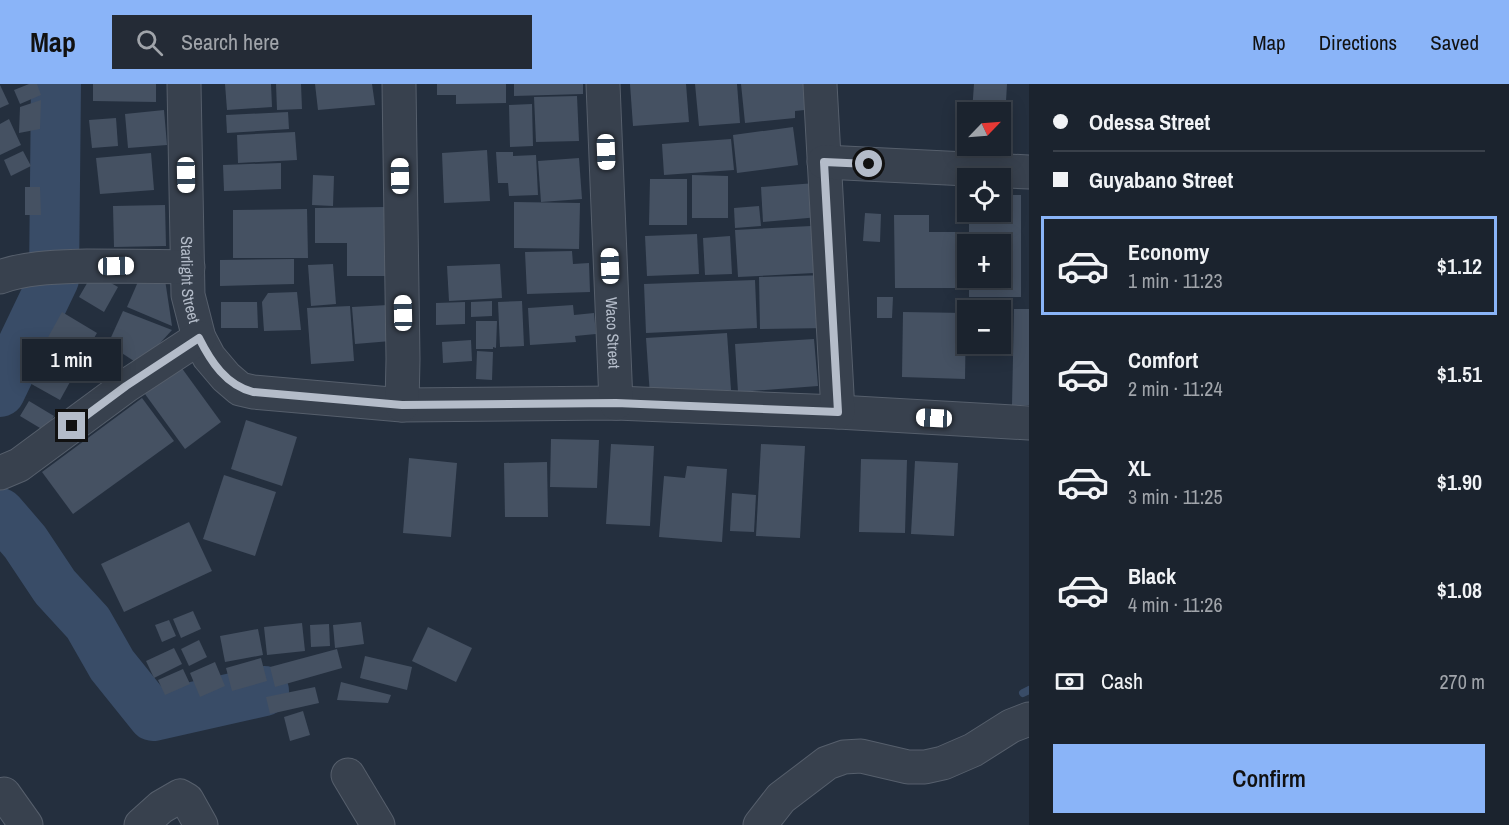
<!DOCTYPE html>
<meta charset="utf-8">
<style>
:root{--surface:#1b232e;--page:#242b36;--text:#f1f3f6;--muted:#a0a4aa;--line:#39404a;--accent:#8ab4f8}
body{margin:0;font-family:"Archivo Narrow",sans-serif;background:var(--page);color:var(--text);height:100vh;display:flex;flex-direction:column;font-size:22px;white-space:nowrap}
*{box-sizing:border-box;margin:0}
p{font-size:20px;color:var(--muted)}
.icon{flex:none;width:33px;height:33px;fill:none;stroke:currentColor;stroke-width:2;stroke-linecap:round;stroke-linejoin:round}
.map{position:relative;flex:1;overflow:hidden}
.panel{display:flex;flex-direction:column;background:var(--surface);width:480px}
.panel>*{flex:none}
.banner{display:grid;align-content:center;height:132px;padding:0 24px;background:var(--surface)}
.needle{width:39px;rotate:65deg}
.buttons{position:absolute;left:957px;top:18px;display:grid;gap:12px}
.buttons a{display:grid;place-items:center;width:54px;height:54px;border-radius:0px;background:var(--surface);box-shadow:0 3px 15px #0003,0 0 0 2px var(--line);font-size:30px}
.end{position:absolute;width:27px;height:27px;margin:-14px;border:8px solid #b4bcc9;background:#111;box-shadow:0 0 0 3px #111}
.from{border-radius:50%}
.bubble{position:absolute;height:42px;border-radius:0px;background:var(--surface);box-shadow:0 3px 15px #0003,0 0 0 2px var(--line);font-size:20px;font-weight:600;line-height:42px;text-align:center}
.car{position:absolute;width:18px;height:36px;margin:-18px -9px;border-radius:8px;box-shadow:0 0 4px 2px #0007;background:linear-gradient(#fff 24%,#345 0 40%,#fff 0 76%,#345 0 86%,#fff 0)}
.banner b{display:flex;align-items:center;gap:21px;height:57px;font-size:22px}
.banner b+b{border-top:2px solid var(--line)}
.banner i{width:15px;height:15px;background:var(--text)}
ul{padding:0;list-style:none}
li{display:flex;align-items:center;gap:18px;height:99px;margin:0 12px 9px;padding:0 12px;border:3px solid transparent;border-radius:0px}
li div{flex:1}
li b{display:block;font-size:22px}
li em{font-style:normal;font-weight:600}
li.current{border-color:var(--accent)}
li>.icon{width:54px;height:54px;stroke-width:1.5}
.pay{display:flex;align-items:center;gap:15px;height:66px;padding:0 24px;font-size:22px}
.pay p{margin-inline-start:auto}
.primary-button{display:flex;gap:12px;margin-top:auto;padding:12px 24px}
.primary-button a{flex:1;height:69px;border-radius:0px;background:var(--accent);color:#111;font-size:24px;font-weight:600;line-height:69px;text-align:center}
header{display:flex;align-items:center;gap:36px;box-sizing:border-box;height:84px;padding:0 30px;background:var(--accent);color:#111}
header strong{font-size:28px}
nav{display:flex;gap:33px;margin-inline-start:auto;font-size:21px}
.search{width:420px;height:54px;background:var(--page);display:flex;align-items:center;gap:15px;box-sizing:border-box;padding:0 21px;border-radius:0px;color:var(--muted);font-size:22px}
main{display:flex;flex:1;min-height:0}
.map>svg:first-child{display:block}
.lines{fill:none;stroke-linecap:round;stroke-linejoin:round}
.stream{stroke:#394c67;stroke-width:8}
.river{stroke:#394c67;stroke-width:50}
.building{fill:#455162}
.minor-casing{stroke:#565f6c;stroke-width:35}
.minor{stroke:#38414e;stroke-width:33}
.route{stroke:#b4bcc9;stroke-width:8}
.labels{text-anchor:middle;stroke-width:5;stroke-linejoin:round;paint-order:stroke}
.street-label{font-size:16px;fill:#b4bcc9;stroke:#1d2633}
</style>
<header>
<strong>Map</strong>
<div class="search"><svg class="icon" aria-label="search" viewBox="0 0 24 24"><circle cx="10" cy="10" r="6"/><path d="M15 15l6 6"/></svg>Search here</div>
<nav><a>Map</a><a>Directions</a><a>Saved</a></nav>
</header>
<main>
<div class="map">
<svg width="1029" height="741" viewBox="0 0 1029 741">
<rect width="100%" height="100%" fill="#242f3e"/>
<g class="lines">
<!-- stream -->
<polyline class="stream" points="1023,609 1029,606"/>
<!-- river -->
<g class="river">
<polyline points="0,308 54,195 56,0"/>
<polyline points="0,429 25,458 55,503 88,539 112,581 153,632 264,607"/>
</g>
</g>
<!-- building -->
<g class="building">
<polygon points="29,0 37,0 41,11 20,20 14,6"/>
<polygon points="93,0 156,0 156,18 93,17"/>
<polygon points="225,0 271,0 272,23 227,26"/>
<polygon points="276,0 301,0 302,25 277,26"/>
<polygon points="315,0 372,0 375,21 318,26"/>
<polygon points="437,0 506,0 506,19 456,20 456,11 437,11"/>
<polygon points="514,0 583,0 583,10 514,12"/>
<polygon points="630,0 686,0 689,38 633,42"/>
<polygon points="695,0 737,0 740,39 699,42"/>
<polygon points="741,0 811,0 814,25 795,27 795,34 745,39"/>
<polygon points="974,0 1007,0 1003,70 970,68 970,62 1000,62 1000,28 972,28"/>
<polygon points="0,1 9,20 0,24"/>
<polygon points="577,12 579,57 536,58 534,13"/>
<polygon points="41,16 40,45 19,49 20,23"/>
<polygon points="532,20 533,62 510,63 509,21"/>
<polygon points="164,26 167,61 128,64 125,30"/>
<polygon points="288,28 289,45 227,49 226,31"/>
<polygon points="116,34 118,62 92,64 89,36"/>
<polygon points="9,35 21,61 0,71 0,40"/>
<polygon points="793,43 798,81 737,89 733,51"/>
<polygon points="295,48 297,76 238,79 237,51"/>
<polygon points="731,55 734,86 664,91 662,60"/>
<polygon points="487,66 490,117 444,119 442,69"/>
<polygon points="23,67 31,82 11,92 4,76"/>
<polygon points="496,68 513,68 513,72 536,71 538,111 509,112 508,99 498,99"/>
<polygon points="151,69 154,106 100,110 96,74"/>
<polygon points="579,74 582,115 541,118 538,77"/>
<polygon points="281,79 281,105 224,107 223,81"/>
<polygon points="313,91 334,92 333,122 312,121"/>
<polygon points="692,91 728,92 728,134 692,134"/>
<polygon points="650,95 687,95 687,141 649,141"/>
<polygon points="816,99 819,133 763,138 761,103"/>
<polygon points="25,103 40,103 41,131 25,131"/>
<polygon points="1000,111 1021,111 1021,213 969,213 969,194 1000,194 1000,160 969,160 969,128 1000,128"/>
<polygon points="514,118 580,119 579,165 514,164"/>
<polygon points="165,121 166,162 114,163 113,122"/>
<polygon points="759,122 761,142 735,144 734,124"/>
<polygon points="385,123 386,192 347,192 347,159 315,159 315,124"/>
<polygon points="307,125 308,174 233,174 233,126"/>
<polygon points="865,129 881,130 880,158 863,157"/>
<polygon points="894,131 929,131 929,148 959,148 960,204 895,204"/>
<polygon points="811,142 814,189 738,193 735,146"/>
<polygon points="697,150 699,190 647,192 645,152"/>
<polygon points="730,152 732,190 705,191 703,154"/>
<polygon points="572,167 573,180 589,179 590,208 527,210 525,168"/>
<polygon points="294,175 294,200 220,202 220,176"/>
<polygon points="333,180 336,220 311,222 308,181"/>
<polygon points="500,180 502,214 449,217 447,182"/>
<polygon points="144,184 164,189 172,242 127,223"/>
<polygon points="93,189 118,203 104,228 79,213"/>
<polygon points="826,191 828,244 760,245 759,193"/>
<polygon points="755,196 757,244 646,249 644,200"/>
<polygon points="297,208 301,246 264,247 262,218 268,209"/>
<polygon points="877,213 893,213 892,234 877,234"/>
<polygon points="492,217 492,232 471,233 471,218"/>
<polygon points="522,217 524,262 500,263 498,218"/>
<polygon points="221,218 257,218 258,244 221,244"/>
<polygon points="465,218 465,240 436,241 436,219"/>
<polygon points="388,221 391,257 355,260 352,223"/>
<polygon points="573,221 574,231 594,229 596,250 575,252 576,258 530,261 528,224"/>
<polygon points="350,222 354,277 311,280 307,224"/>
<polygon points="1014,225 1029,225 1029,321 1012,321"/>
<polygon points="123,227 172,246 140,281 108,260"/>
<polygon points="62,228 97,249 75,286 41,266"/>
<polygon points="903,228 966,229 965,295 902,293"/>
<polygon points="476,237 497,237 496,264 493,263 493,265 476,265"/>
<polygon points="727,249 731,306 650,312 646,254"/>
<polygon points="814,255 818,302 738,308 735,260"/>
<polygon points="471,256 472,277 443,279 442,258"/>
<polygon points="477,267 493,268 492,296 476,295"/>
<polygon points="40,270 75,289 60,316 26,297"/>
<polygon points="181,283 221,338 185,365 145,310"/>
<polygon points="142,314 174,357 73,430 42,388"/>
<polygon points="29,317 54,332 45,347 20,332"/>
<polygon points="246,336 297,353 282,402 231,385"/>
<polygon points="551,355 599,356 597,404 550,403"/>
<polygon points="611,360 654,362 650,442 606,440"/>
<polygon points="761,360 805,362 800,454 756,452"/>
<polygon points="409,374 457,379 451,453 403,449"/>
<polygon points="861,375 907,376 905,449 859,448"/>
<polygon points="915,377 958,379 954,452 911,450"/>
<polygon points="547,378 548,433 505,433 504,379"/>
<polygon points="687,382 727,385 722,458 659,453 664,392 685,394"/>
<polygon points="224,391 276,408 255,472 203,455"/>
<polygon points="732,409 756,411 754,448 730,447"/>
<polygon points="189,438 212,487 124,528 101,480"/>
<polygon points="193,527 201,545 181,554 173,535"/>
<polygon points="169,536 176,552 162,558 155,541"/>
<polygon points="361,538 364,560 335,564 333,541"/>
<polygon points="302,539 305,567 267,571 264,543"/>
<polygon points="329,540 330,562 311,563 310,541"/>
<polygon points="428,543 472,564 456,598 412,577"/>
<polygon points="258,545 263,571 225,578 220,552"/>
<polygon points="199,556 207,573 189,582 181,565"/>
<polygon points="174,564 182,580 154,594 146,577"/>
<polygon points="337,565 342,584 275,603 270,583"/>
<polygon points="365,572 412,583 407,606 360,594"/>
<polygon points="261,574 267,597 232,607 226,584"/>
<polygon points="215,578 225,602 200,613 190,589"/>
<polygon points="183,585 190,600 165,611 158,596"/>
<polygon points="341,598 391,611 388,619 337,616"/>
<polygon points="315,603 319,619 270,630 266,613"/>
<polygon points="303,627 310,651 290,657 284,633"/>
</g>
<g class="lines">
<!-- minor casing -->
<g class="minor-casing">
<g id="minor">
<path id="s1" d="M 184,0 L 188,211 L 199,254 L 209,273 L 226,293 L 240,305 L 253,308 L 402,321 L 616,319 L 838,328 L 1029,339"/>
<polyline points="399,0 403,275 402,321"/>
<path id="s2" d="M 603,0 L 616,319"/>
<polyline points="820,0 838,328"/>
<polyline points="824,78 1029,88"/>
<path d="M 0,193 C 26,183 59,183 87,182 C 120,182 154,182 188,183"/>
<polyline points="0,389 19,381 126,302 199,254"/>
<polyline points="348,691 378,741"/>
<polyline points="4,710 26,741"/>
<polyline points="141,741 161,723 180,712 187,716 201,741"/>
<polyline points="760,741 781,714 827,679 844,673 861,672 908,683 925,683 943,679 973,666 1011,642 1029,635"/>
</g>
</g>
<!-- minor -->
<use href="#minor" class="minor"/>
</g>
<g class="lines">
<!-- route -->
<path class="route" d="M 72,342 L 126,302 L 199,254 C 211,278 226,301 253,308 L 402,321 L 616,319 L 838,328 L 824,78 L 869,80"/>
</g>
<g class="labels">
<!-- street labels -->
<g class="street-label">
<text dy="6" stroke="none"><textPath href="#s1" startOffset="196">Starlight Street</textPath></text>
<text dy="6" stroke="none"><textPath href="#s2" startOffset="249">Waco Street</textPath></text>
</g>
</g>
</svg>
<div class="buttons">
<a><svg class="needle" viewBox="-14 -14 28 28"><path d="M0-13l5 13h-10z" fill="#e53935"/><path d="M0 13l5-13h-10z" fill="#a0a4aa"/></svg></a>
<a><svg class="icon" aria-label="locate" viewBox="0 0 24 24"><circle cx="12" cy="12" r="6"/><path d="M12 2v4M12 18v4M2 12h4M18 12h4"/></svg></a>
<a>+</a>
<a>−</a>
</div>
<i class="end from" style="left:869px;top:80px"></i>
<i class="end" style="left:72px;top:342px"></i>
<div class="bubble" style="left:22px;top:255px;width:99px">1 min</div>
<i class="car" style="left:606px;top:68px;rotate:178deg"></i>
<i class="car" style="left:186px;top:91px;rotate:179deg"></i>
<i class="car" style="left:400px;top:92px;rotate:359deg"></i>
<i class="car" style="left:116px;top:182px;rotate:89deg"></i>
<i class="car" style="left:610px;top:182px;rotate:358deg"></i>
<i class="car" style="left:403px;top:229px;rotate:359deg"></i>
<i class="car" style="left:934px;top:334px;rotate:273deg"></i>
</div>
<section class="panel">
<div class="banner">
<b><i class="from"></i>Odessa Street</b>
<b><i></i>Guyabano Street</b>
</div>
<ul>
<li class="current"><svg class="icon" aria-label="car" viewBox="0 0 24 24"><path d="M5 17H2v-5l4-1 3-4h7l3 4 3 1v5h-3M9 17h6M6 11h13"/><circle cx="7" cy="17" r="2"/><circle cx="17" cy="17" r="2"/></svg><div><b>Economy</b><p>1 min · 11:23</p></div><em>$1.12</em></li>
<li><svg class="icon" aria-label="car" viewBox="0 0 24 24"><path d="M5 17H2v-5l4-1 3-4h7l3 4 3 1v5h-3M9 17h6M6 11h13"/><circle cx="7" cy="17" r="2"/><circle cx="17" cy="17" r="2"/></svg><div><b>Comfort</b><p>2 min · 11:24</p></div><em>$1.51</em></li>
<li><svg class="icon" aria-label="car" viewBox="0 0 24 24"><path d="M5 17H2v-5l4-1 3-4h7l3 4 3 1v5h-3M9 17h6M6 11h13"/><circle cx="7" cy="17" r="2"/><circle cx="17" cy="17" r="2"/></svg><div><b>XL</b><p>3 min · 11:25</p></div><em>$1.90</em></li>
<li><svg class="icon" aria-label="car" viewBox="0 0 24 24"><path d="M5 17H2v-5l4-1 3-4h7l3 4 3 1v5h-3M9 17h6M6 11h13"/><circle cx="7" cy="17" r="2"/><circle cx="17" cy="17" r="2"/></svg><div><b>Black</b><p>4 min · 11:26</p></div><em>$1.08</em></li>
</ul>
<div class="pay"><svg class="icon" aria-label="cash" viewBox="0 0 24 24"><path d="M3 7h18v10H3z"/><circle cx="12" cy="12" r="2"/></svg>Cash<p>270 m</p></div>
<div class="primary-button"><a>Confirm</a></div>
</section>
</main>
